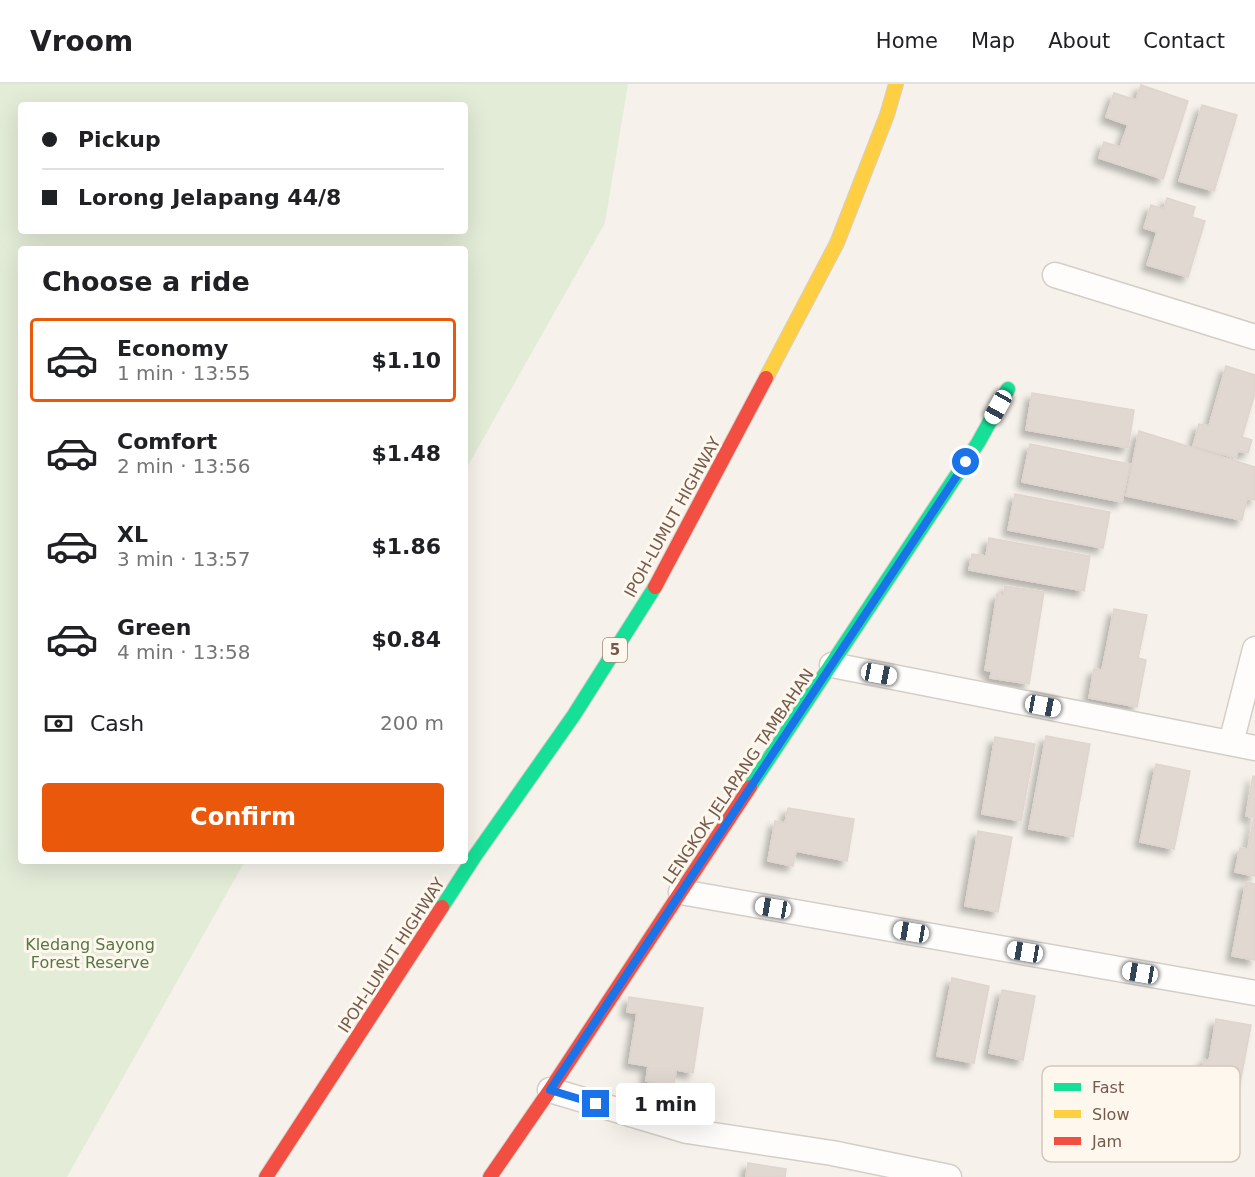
<!DOCTYPE html>
<meta charset="utf-8">
<style>
:root{--surface:#fff;--page:#f2f2f2;--text:#202124;--muted:#757577;--line:#e0e0e0;--accent:#ea580c}
body{margin:0;font-family:"DejaVu Sans",sans-serif;background:var(--page);color:var(--text);height:100vh;display:flex;flex-direction:column;font-size:22px;white-space:nowrap}
*{box-sizing:border-box;margin:0}
p{font-size:20px;color:var(--muted)}
.icon{flex:none;width:33px;height:33px;fill:none;stroke:currentColor;stroke-width:2;stroke-linecap:round;stroke-linejoin:round}
.map{position:relative;flex:1;overflow:hidden}
.panel{position:absolute;left:18px;top:162px;width:450px;height:618px;display:flex;flex-direction:column;background:var(--surface);border-radius:6px;box-shadow:0 6px 24px #0002}
.panel>*{flex:none}
.top-card{position:absolute;left:18px;top:18px;width:450px;height:132px;border-radius:6px;box-shadow:0 6px 24px #0002;display:grid;align-content:center;height:132px;padding:0 24px;background:var(--surface)}
.end{position:absolute;width:27px;height:27px;margin:-14px;border:8px solid #1a73e8;background:#fff;box-shadow:0 0 0 3px #fff}
.from{border-radius:50%}
.bubble{position:absolute;height:42px;border-radius:6px;background:var(--surface);box-shadow:0 6px 24px #0002;font-size:20px;font-weight:600;line-height:42px;text-align:center}
.car{position:absolute;width:18px;height:36px;margin:-18px -9px;border-radius:8px;box-shadow:0 0 4px 2px #0007;background:linear-gradient(#fff 24%,#345 0 40%,#fff 0 76%,#345 0 86%,#fff 0)}
.top-card b{display:flex;align-items:center;gap:21px;height:57px;font-size:22px}
.top-card b+b{border-top:2px solid var(--line)}
.top-card i{width:15px;height:15px;background:var(--text)}
ul{padding:0;list-style:none}
li{display:flex;align-items:center;gap:18px;height:84px;margin:0 12px 9px;padding:0 12px;border:3px solid transparent;border-radius:6px}
li div{flex:1}
li b{display:block;font-size:22px}
li em{font-style:normal;font-weight:600}
li.selected{border-color:var(--accent)}
li>.icon{width:54px;height:54px;stroke-width:1.5}
h2{padding:0 24px;font-size:27px;line-height:72px}
.pay{display:flex;align-items:center;gap:15px;height:66px;padding:0 24px;font-size:22px}
.pay p{margin-inline-start:auto}
.action{display:flex;gap:12px;margin-top:auto;padding:12px 24px}
.action a{flex:1;height:69px;border-radius:6px;background:var(--accent);color:#fff;font-size:24px;font-weight:600;line-height:69px;text-align:center}
header{display:flex;align-items:center;gap:36px;box-sizing:border-box;height:84px;padding:0 30px;background:var(--surface);border-bottom:2px solid var(--line)}
header strong{font-size:28px}
nav{display:flex;gap:33px;margin-inline-start:auto;font-size:21px}
.map>svg:first-child{display:block}
.green{fill:#e3ecd7;fill-rule:evenodd}
.building{fill:#e0d8d1;stroke:#dfd5ce;stroke-width:1.5;filter:url(#shadow)}
.lines{fill:none;stroke-linecap:round;stroke-linejoin:round}
.street-casing{stroke:#d4cec8;stroke-width:27}
.fast-casing{stroke:#d6cfc8;stroke-width:16}
.slow-casing{stroke:#d6cfc8;stroke-width:16}
.jam-casing{stroke:#d6cfc8;stroke-width:16}
.street{stroke:#fefdfc;stroke-width:24}
.fast{stroke:#16e098;stroke-width:14}
.slow{stroke:#ffcf43;stroke-width:14}
.jam{stroke:#f24e42;stroke-width:14}
.route{stroke:#1a73e8;stroke-width:8}
.labels{text-anchor:middle;stroke-width:6;stroke-linejoin:round;paint-order:stroke}
.shield{fill:#fef7ed;stroke:#9d897d;stroke-width:1.5}
.shield-label{font-size:15px;font-weight:bold;fill:#735a4d}
.street-label{font-size:16px;fill:#735a4d;stroke:#fef7ed}
.park-label{font-size:16px;fill:#557845;stroke:#fef7ed}
.key{fill:#fef7ed;stroke:#d4c8bd;stroke-width:1.5}
.key-label{font-size:16px;fill:#735a4d}
</style>
<header>
<strong>Vroom</strong>
<nav><a>Home</a><a>Map</a><a>About</a><a>Contact</a></nav>
</header>
<div class="map">
<svg width="1255" height="1093" viewBox="0 0 1255 1093">
<defs>
<filter id="shadow"><feDropShadow dx="-5.5" dy="5.5" stdDeviation="3" flood-color="#0004"/></filter>
</defs>
<rect width="100%" height="100%" fill="#f6f2eb"/>
<!-- green -->
<path class="green" d="M 0,0 L 628,0 L 605,139 L 465,387 L 465,165 L 21,165 L 21,777 L 245,777 L 67,1093 L 0,1093 ZM 21,21 L 465,21 L 465,147 L 21,147 Z"/>
<!-- building -->
<g class="building">
<polygon points="1141,1 1188,17 1163,95 1099,74 1104,58 1120,63 1128,41 1106,33 1114,9 1136,16"/>
<polygon points="1202,21 1237,31 1214,107 1179,97"/>
<polygon points="1167,114 1195,123 1192,133 1205,137 1188,193 1147,181 1157,148 1144,144 1151,121 1164,125"/>
<polygon points="1226,282 1255,291 1255,309 1242,353 1252,356 1248,369 1238,367 1236,374 1193,362 1199,340 1209,342"/>
<polygon points="1032,309 1134,326 1128,364 1026,346"/>
<polygon points="1139,347 1255,383 1255,416 1247,414 1242,436 1126,412"/>
<polygon points="1030,360 1130,380 1122,418 1022,398"/>
<polygon points="1015,410 1110,428 1103,464 1008,446"/>
<polygon points="989,454 1090,472 1084,507 969,486 972,470 986,472"/>
<polygon points="1005,502 1044,508 1029,600 990,594 992,587 985,586 997,510 1004,511"/>
<polygon points="1114,525 1147,531 1138,574 1146,576 1137,623 1089,614 1094,585 1102,586"/>
<polygon points="1046,652 1090,660 1073,753 1029,745"/>
<polygon points="995,653 1035,660 1021,737 982,730"/>
<polygon points="1156,680 1190,687 1174,765 1140,758"/>
<polygon points="1253,692 1255,693 1255,792 1235,788 1240,764 1248,765 1254,733 1246,732"/>
<polygon points="788,724 854,735 847,777 796,767 793,782 768,777 775,737 785,739"/>
<polygon points="978,747 1012,753 998,828 965,822"/>
<polygon points="1246,798 1255,800 1255,876 1232,872"/>
<polygon points="952,894 989,902 974,979 937,972"/>
<polygon points="1002,906 1035,912 1023,976 989,969"/>
<polygon points="629,913 703,924 693,989 676,986 674,1001 646,997 648,982 629,979 637,929 627,928"/>
<polygon points="1216,935 1251,941 1235,1026 1201,1020 1205,995 1200,994 1204,975 1209,977"/>
<polygon points="748,1079 786,1085 785,1093 746,1093"/>
</g>
<g class="lines">
<!-- street casing -->
<g class="street-casing">
<g id="street">
<polyline points="1055,191 1255,253"/>
<polyline points="832,581 1255,664"/>
<polyline points="1231,659 1255,565"/>
<polyline points="681,808 1255,909"/>
<polyline points="550,1006 687,1047 832,1069 949,1093"/>
</g>
</g>
<!-- fast casing -->
<g class="fast-casing">
<g id="fast">
<polyline points="750,703 978,359 1008,305"/>
<polyline points="442,823 475,772 574,631 655,503"/>
</g>
</g>
<!-- slow casing -->
<g class="slow-casing">
<polyline id="slow" points="766,294 837,159 887,31 896,0"/>
</g>
<!-- jam casing -->
<g class="jam-casing">
<g id="jam">
<polyline points="655,503 766,294"/>
<polyline points="266,1093 442,823"/>
<polyline points="490,1093 550,1006 750,703"/>
</g>
</g>
<!-- street -->
<use href="#street" class="street"/>
<!-- fast -->
<use href="#fast" class="fast"/>
<!-- slow -->
<use href="#slow" class="slow"/>
<!-- jam -->
<use href="#jam" class="jam"/>
</g>
<g class="lines">
<!-- route -->
<polyline class="route" points="596,1020 550,1006 966,378"/>
</g>
<g class="labels">
<!-- shield labels -->
<rect class="shield" x="603" y="554" width="24" height="24" rx="4.5"/>
<g class="shield-label">
<text x="615" y="571">5</text>
</g>
<!-- street labels -->
<g class="street-label">
<text transform="translate(672 433) rotate(-61)" y="6">IPOH-LUMUT HIGHWAY</text>
<text transform="translate(738 692) rotate(-56)" y="6">LENGKOK JELAPANG TAMBAHAN</text>
<text transform="translate(391 871) rotate(-57)" y="6">IPOH-LUMUT HIGHWAY</text>
</g>
<!-- park labels -->
<g class="park-label">
<text x="90" y="866">Kledang Sayong<tspan x="90" dy="18">Forest Reserve</tspan></text>
</g>
</g>
<!-- legend -->
<rect x="1042" y="982" width="198" height="96" rx="9" class="key"/>
<rect x="1054" y="999" width="27" height="8" fill="#16e098"/>
<rect x="1054" y="1026" width="27" height="8" fill="#ffcf43"/>
<rect x="1054" y="1053" width="27" height="8" fill="#f24e42"/>
<g class="key-label">
<text x="1092" y="1009">Fast</text>
<text x="1092" y="1036">Slow</text>
<text x="1092" y="1063">Jam</text>
</g>
</svg>
<i class="end from" style="left:966px;top:378px"></i>
<i class="end" style="left:596px;top:1020px"></i>
<div class="bubble" style="left:616px;top:999px;width:99px">1 min</div>
<i class="car" style="left:998px;top:323px;rotate:209deg"></i>
<i class="car" style="left:879px;top:590px;rotate:101deg"></i>
<i class="car" style="left:1043px;top:622px;rotate:101deg"></i>
<i class="car" style="left:773px;top:824px;rotate:280deg"></i>
<i class="car" style="left:911px;top:848px;rotate:280deg"></i>
<i class="car" style="left:1025px;top:868px;rotate:280deg"></i>
<i class="car" style="left:1140px;top:889px;rotate:280deg"></i>
<div class="top-card">
<b><i class="from"></i>Pickup</b>
<b><i></i>Lorong Jelapang 44/8</b>
</div>
<section class="panel">
<h2>Choose a ride</h2>
<ul>
<li class="selected"><svg class="icon" aria-label="car" viewBox="0 0 24 24"><path d="M5 17H2v-5l4-1 3-4h7l3 4 3 1v5h-3M9 17h6M6 11h13"/><circle cx="7" cy="17" r="2"/><circle cx="17" cy="17" r="2"/></svg><div><b>Economy</b><p>1 min · 13:55</p></div><em>$1.10</em></li>
<li><svg class="icon" aria-label="car" viewBox="0 0 24 24"><path d="M5 17H2v-5l4-1 3-4h7l3 4 3 1v5h-3M9 17h6M6 11h13"/><circle cx="7" cy="17" r="2"/><circle cx="17" cy="17" r="2"/></svg><div><b>Comfort</b><p>2 min · 13:56</p></div><em>$1.48</em></li>
<li><svg class="icon" aria-label="car" viewBox="0 0 24 24"><path d="M5 17H2v-5l4-1 3-4h7l3 4 3 1v5h-3M9 17h6M6 11h13"/><circle cx="7" cy="17" r="2"/><circle cx="17" cy="17" r="2"/></svg><div><b>XL</b><p>3 min · 13:57</p></div><em>$1.86</em></li>
<li><svg class="icon" aria-label="car" viewBox="0 0 24 24"><path d="M5 17H2v-5l4-1 3-4h7l3 4 3 1v5h-3M9 17h6M6 11h13"/><circle cx="7" cy="17" r="2"/><circle cx="17" cy="17" r="2"/></svg><div><b>Green</b><p>4 min · 13:58</p></div><em>$0.84</em></li>
</ul>
<div class="pay"><svg class="icon" aria-label="cash" viewBox="0 0 24 24"><path d="M3 7h18v10H3z"/><circle cx="12" cy="12" r="2"/></svg>Cash<p>200 m</p></div>
<div class="action"><a>Confirm</a></div>
</section>
</div>
